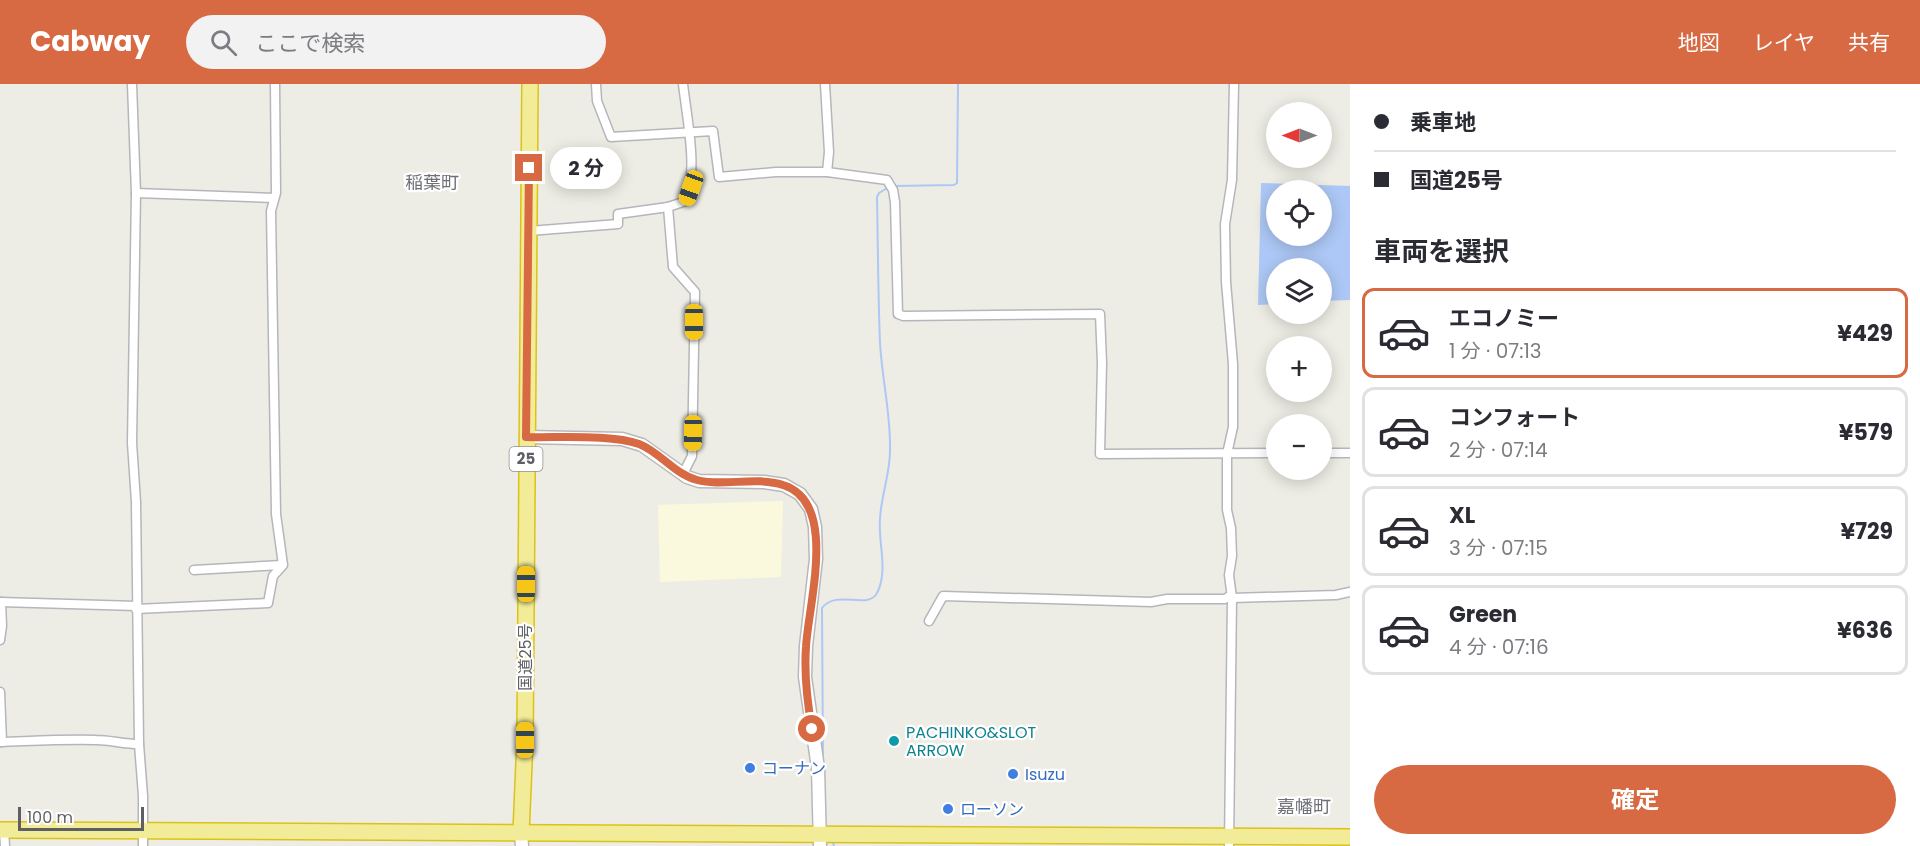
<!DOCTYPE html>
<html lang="ja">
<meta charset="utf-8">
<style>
:root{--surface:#fff;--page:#f2f2f3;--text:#2b2b33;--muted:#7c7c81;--line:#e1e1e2;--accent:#d76a42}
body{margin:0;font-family:Poppins,"Noto Sans JP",sans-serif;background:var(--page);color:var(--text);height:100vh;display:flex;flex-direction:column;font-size:22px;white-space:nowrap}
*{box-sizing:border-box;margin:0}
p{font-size:20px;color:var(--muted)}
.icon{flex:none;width:33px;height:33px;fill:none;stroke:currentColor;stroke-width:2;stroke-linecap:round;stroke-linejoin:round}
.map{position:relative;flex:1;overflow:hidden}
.drawer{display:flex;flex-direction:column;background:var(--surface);width:570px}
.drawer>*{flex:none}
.top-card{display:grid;align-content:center;height:132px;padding:0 24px;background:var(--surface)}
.needle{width:39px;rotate:270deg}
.controls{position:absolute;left:1266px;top:18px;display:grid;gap:12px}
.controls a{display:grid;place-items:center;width:66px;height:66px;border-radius:50%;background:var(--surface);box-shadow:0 3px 15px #0003;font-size:30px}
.scale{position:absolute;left:18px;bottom:15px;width:126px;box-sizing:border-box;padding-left:6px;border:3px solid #5d5f64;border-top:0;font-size:16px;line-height:21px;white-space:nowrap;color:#5d5f64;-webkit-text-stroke:4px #fff;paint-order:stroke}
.end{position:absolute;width:27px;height:27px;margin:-14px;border:8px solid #d76a42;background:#fff;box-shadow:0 0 0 3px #fff}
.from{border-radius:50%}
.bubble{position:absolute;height:42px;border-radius:21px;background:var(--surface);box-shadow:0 3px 15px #0003;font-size:20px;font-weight:700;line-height:42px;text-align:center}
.car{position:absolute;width:18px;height:36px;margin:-18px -9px;border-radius:8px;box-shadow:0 0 4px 2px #0007;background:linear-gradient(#f5c518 24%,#345 0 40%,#f5c518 0 76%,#345 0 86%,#f5c518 0)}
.top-card b{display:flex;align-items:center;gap:21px;height:57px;font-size:22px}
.top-card b+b{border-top:2px solid var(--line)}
.top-card i{width:15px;height:15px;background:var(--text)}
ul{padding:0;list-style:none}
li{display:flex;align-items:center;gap:18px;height:90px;margin:0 12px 9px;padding:0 12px;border:3px solid var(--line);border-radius:12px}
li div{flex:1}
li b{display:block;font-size:22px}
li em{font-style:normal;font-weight:700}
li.selected{border-color:var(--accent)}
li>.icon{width:54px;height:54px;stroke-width:1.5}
h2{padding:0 24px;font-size:27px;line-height:72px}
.primary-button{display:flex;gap:12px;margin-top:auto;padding:12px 24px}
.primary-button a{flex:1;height:69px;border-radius:36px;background:var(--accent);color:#fff;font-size:24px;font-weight:700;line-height:69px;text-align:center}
header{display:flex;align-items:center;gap:36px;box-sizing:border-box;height:84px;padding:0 30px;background:var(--accent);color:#fff}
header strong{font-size:28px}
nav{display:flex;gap:33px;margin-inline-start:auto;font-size:21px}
.search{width:420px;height:54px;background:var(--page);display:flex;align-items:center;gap:15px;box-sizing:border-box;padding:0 21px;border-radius:33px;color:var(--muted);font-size:22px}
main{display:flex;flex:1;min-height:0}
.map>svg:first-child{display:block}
.commercial{fill:#faf9de}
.water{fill:#adc8f6;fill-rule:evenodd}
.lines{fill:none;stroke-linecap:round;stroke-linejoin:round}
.stream{stroke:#adc8f6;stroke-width:2}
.street-casing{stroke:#b5b6bb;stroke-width:11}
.secondary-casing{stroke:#b6b8bd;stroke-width:15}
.highway-casing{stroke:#dbc218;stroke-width:18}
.street{stroke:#fff;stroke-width:8}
.secondary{stroke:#fff;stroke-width:12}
.highway{stroke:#f2ec98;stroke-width:15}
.route{stroke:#d76a42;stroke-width:8}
.culture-dot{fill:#0f9aa8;stroke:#fff;stroke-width:2}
.shop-dot{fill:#3f7fe0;stroke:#fff;stroke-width:2}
.labels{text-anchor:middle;stroke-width:4.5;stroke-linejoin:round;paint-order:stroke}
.shield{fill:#fff;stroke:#8e8f92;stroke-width:1.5}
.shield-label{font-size:15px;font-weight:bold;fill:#5d5f64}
.street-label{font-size:16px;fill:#5d5f64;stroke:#fff}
.culture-label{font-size:16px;fill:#0d838f;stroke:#fff;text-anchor:start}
.shop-label{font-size:16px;fill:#366cbe;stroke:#fff;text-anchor:start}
.neighbourhood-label{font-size:18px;fill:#6e7076;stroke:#fff}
</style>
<header>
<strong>Cabway</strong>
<div class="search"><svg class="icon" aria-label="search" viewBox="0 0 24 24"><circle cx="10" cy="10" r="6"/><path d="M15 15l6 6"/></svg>ここで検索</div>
<nav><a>地図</a><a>レイヤ</a><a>共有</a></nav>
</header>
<main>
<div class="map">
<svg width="1350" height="762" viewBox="0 0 1350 762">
<rect width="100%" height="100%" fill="#eeede5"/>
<!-- commercial -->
<polygon class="commercial" points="783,417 781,493 660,498 658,421"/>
<!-- water -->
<path class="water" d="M 1261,99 L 1350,102 L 1350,216 L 1322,217 L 1322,184 L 1276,184 L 1276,220 L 1258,221 ZM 1276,106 L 1322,106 L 1322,152 L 1276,152 Z"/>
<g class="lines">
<!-- stream -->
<g class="stream">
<polyline points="894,102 954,101 957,99 958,0"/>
<path d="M 823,678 L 822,524 C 837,504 870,528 878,507 C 888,485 878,458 880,435 C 881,412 890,390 890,367 C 891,331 882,295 880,259 C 878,210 878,162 877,113 L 879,109 L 889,103"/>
<polyline points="833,759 834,762"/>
</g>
<!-- street casing -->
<g class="street-casing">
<g id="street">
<polyline points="132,0 136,109 132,359 136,418 139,660 143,712 143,762"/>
<polyline points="596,0 597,17 611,53 713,47 719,93 776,88 827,88 887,96 893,106 895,118 898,230 903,232 1100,230 1102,279 1100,370 1276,369"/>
<polyline points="825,0 829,68 827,88"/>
<polyline points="136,109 274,114"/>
<polyline points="668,123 673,183 695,208 692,372 683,390"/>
<path d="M 529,147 L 618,140 L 618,130 L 668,123 L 686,117 C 698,85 687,35 683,0"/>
<polyline points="1322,369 1350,369"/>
<polyline points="194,486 282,481"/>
<polyline points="1232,514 1336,511 1350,508"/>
<polyline points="0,518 137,522"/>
<polyline points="136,525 268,519 273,492 283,481 276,430 271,127 276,109 275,0"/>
<polyline points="929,537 943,512 1151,518 1167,515 1225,515 1231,511"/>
<polyline points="0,556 2,542 1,518"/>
<polyline points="0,608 2,658"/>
<path d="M 0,658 C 32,657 64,655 96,656 C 110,656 124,660 139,660"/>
<polyline points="4,746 5,762"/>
<polyline points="1229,762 1232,514 1229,491 1232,472 1231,444 1227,426 1227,370 1233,343 1233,280 1226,198 1225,140 1232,96 1234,0"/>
</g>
</g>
<!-- secondary casing -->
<g class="secondary-casing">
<g id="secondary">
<polyline points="526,353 622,355 642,361 687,393 699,397 764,398 784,401 800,410 811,425 815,443 816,475 806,562 805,593 818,684 820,762"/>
<polyline points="521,749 522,762"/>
</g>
</g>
<!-- highway casing -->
<g class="highway-casing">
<g id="highway">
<polyline points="0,746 1350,753"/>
<polyline points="521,749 525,656 530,0"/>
</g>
</g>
<!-- street -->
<use href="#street" class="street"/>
<!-- secondary -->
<use href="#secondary" class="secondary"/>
<!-- highway -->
<use href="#highway" class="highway"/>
</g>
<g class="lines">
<!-- route -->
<path class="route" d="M 529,84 L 526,353 C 557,354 612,350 639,360 C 660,368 674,390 697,396 C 722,403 756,392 783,401 C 839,418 808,521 806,563 C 804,591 807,617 812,645"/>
</g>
<!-- markers -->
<circle class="culture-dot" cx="894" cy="657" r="6"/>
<g class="shop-dot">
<circle cx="750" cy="684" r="6"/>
<circle cx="1013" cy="690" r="6"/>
<circle cx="948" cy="725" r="6"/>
</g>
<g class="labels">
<!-- shield labels -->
<rect class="shield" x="509.5" y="363" width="33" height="24" rx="4.5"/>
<g class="shield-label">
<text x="526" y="380">25</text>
</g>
<!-- street labels -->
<g class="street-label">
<text transform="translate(525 573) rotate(-90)" y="6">国道25号</text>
</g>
<!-- culture labels -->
<g class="culture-label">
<text x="906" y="654">PACHINKO&amp;SLOT<tspan x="906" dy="18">ARROW</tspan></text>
</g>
<!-- shop labels -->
<g class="shop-label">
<text x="762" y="690">コーナン</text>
<text x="1025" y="696">Isuzu</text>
<text x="960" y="731">ローソン</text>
</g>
<!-- neighbourhood labels -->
<g class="neighbourhood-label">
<text x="432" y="105">稲葉町</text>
<text x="1304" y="729">嘉幡町</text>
</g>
</g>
</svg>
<div class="controls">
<a><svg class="needle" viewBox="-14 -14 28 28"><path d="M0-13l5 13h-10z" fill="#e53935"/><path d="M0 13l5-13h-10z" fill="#7c7c81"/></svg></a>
<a><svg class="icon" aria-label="locate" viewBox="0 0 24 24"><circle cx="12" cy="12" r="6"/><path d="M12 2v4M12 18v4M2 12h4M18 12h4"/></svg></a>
<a><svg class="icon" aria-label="layers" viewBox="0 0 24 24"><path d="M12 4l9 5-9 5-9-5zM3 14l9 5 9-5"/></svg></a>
<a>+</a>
<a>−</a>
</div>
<div class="scale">100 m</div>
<i class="end from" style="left:812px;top:645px"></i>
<i class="end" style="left:529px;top:84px"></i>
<div class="bubble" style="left:550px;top:63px;width:72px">2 分</div>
<i class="car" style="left:691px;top:104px;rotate:200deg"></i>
<i class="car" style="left:694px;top:238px;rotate:180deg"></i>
<i class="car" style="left:693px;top:349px;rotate:181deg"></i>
<i class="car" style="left:526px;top:500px;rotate:0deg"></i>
<i class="car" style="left:525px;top:656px;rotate:0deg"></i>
</div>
<section class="drawer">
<div class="top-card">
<b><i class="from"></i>乗車地</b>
<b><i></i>国道25号</b>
</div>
<h2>車両を選択</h2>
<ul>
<li class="selected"><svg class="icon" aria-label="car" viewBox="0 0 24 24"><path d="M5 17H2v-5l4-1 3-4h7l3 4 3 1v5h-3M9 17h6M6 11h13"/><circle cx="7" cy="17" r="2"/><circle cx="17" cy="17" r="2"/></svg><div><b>エコノミー</b><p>1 分 · 07:13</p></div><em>¥429</em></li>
<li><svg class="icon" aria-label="car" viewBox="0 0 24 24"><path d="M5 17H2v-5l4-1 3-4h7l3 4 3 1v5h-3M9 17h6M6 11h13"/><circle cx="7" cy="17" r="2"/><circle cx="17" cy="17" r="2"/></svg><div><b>コンフォート</b><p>2 分 · 07:14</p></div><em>¥579</em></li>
<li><svg class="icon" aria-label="car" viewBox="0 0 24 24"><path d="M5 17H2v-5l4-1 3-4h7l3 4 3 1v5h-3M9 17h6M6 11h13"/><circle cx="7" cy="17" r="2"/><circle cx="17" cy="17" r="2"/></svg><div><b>XL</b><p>3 分 · 07:15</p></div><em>¥729</em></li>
<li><svg class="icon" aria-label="car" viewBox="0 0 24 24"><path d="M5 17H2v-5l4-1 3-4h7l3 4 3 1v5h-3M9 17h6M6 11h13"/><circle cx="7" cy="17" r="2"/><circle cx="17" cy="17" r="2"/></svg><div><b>Green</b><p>4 分 · 07:16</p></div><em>¥636</em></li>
</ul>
<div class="primary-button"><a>確定</a></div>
</section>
</main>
